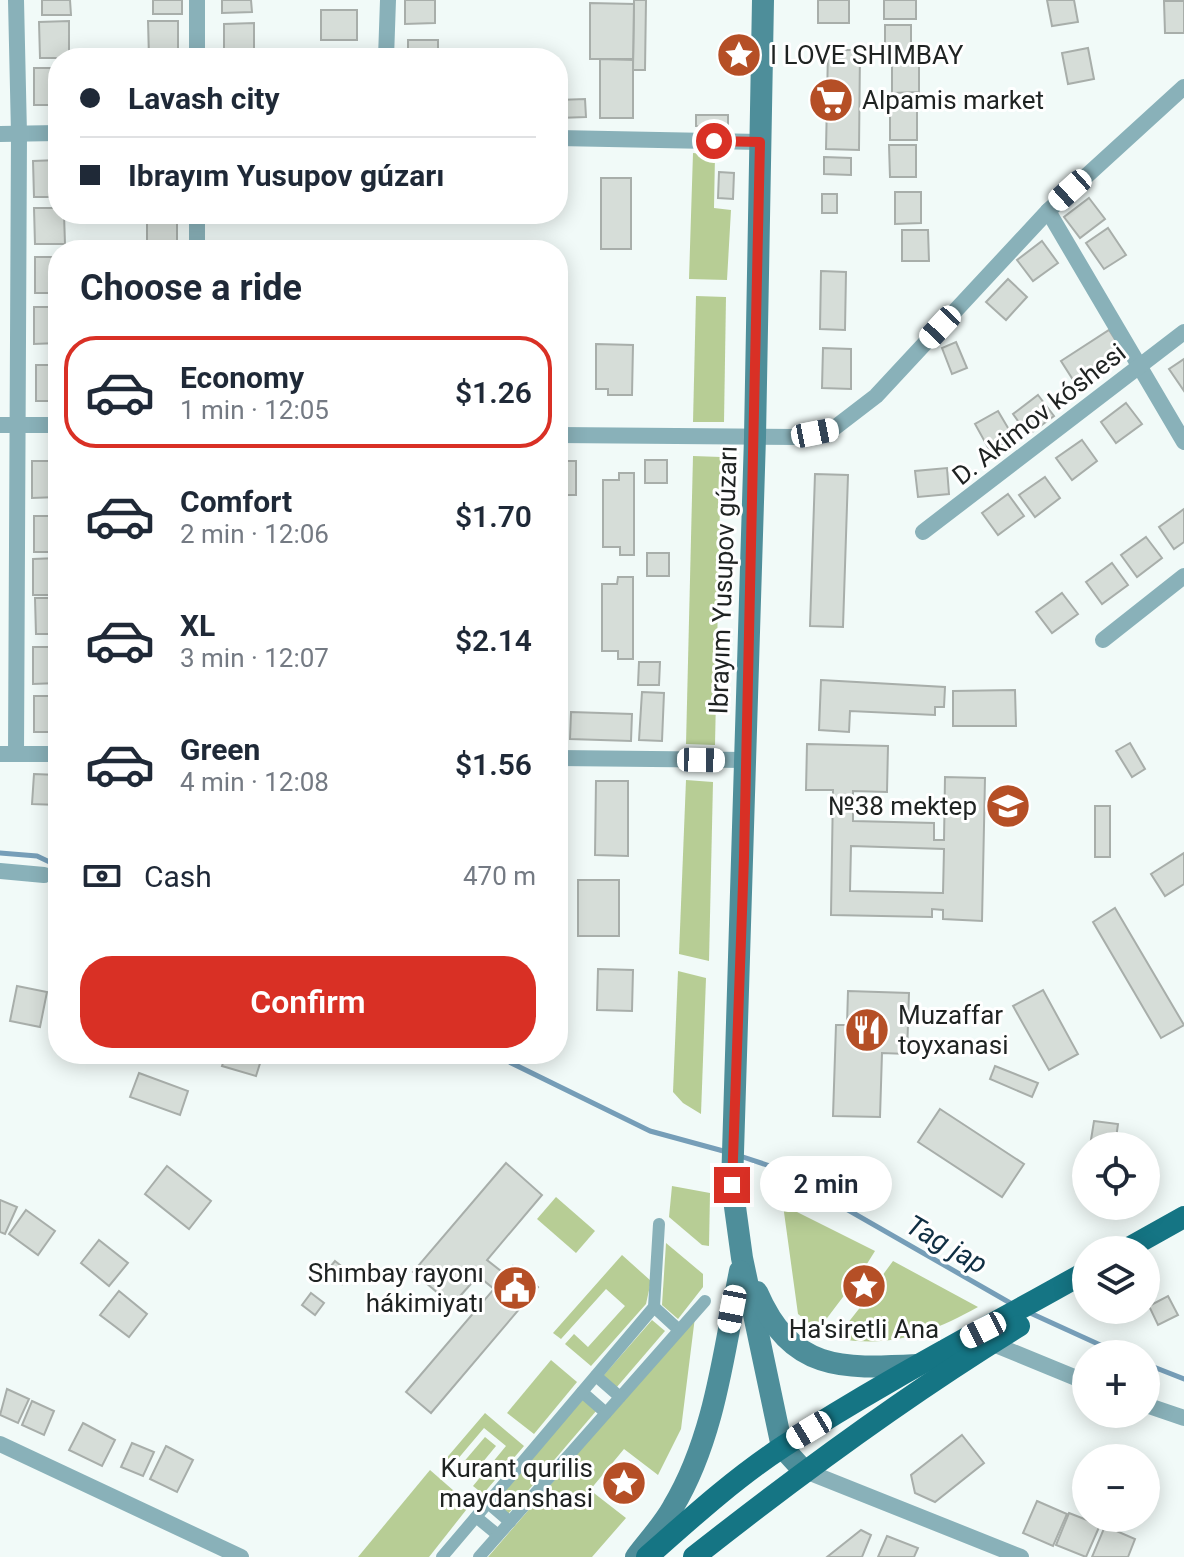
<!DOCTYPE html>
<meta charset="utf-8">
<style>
:root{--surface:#fff;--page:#f2f2f3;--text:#1f2937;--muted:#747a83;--line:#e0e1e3;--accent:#d93025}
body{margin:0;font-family:Roboto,sans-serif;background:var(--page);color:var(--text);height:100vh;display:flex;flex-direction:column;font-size:30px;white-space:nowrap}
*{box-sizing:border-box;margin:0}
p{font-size:26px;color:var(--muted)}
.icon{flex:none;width:44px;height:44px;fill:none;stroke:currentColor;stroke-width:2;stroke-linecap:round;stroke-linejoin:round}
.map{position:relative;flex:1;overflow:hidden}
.details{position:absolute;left:48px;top:240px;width:520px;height:824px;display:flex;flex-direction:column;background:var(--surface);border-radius:32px;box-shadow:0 4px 20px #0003}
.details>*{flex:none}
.banner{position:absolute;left:48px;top:48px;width:520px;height:176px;border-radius:32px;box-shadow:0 4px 20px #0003;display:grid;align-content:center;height:176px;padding:0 32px;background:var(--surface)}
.buttons{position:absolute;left:1072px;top:1132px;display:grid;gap:16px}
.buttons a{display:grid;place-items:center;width:88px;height:88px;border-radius:50%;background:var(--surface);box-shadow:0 4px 20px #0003;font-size:40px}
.end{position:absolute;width:36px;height:36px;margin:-18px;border:10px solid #d93025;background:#fff;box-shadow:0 0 0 4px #fff}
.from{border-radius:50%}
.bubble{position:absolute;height:56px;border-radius:28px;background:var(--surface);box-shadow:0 4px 20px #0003;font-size:26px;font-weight:600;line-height:56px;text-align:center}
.car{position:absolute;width:24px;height:48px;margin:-24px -12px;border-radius:10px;box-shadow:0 0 6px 2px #0007;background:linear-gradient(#fff 24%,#345 0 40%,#fff 0 76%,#345 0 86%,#fff 0)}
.banner b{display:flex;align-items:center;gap:28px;height:76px;font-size:30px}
.banner b+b{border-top:2px solid var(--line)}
.banner i{width:20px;height:20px;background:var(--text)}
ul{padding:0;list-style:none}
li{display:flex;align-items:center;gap:24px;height:112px;margin:0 16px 12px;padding:0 16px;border:4px solid transparent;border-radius:32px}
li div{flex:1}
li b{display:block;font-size:30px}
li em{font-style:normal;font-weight:600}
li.selected{border-color:var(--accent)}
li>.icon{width:72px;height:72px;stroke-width:1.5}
h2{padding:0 32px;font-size:36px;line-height:96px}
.pay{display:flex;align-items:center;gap:20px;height:88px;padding:0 32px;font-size:30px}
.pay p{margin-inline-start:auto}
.action{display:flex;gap:16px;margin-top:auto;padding:16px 32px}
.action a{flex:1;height:92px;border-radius:32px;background:var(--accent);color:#fff;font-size:32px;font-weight:600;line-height:92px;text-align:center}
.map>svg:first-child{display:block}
.green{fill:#b7cd95}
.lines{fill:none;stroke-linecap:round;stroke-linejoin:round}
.stream{stroke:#769eb8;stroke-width:5}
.building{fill:#d6ddd8;stroke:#a8aeaa;stroke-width:2;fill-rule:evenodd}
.pedestrian{stroke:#89b1b9;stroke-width:12}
.minor{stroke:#89b1b9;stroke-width:16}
.secondary{stroke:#4e8e9a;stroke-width:22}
.primary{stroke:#157584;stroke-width:22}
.route{stroke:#d93025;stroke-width:10}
.labels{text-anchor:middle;stroke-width:6;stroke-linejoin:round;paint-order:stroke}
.poi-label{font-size:26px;fill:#1f2322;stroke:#fff;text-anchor:start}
.street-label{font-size:26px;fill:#1f2322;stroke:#fff}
.water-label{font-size:28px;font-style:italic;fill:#0f2f43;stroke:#fff}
</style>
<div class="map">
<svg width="1184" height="1557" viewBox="0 0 1184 1557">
<rect width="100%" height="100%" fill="#f1faf8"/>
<!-- green -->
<g class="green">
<polygon points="693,153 715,155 714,208 731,210 727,280 689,279"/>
<polygon points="696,296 726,297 724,422 693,422"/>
<polygon points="693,456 721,457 715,745 686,744"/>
<polygon points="686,780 713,782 709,961 679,954"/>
<polygon points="678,971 706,978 701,1114 683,1103 673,1092"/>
<polygon points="672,1186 710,1193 709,1246 702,1245 669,1217"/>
<polygon points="556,1197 595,1231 576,1253 537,1219"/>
<polygon points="783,1205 875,1251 865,1267 856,1268 848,1275 846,1293 818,1330 798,1314"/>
<polygon points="666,1243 703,1274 703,1287 678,1319 662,1305"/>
<polygon points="622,1255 651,1281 646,1304 591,1366 565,1344 574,1334 588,1347 625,1306 606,1289 561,1339 553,1333"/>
<path d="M 893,1261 L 978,1307 C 931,1333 890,1349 836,1338 L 862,1305 L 881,1296 L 882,1276 Z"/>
<polygon points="695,1317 681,1429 658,1475 624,1449 590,1490 626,1518 592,1557 488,1557"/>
<polygon points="652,1320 665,1331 616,1388 603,1376"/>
<polygon points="551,1360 577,1382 534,1434 507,1413"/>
<polygon points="584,1398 597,1410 508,1514 494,1501"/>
<polygon points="485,1413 524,1446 483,1494 473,1486 506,1446 484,1428 451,1467 444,1461"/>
<polygon points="485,1437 496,1446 468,1480 456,1471"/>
<polygon points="430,1470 470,1505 429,1557 358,1557"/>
</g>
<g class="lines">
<!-- stream -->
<g class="stream">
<polyline points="0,853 37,856 58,866"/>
<polyline points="493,1054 650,1131 727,1152"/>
<polyline points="740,1156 773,1167 1012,1304"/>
<polyline points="1028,1312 1120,1354"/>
<polyline points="1146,1364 1184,1379"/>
</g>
</g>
<!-- building -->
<g class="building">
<polygon points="42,0 70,0 71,15 42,15"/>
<rect x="153" y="0" width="29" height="14"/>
<polygon points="222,0 251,0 252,12 222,13"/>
<polygon points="405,0 435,0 435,23 405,24"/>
<polygon points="634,0 646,0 645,70 633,70"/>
<rect x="818" y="0" width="31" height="23"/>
<rect x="884" y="0" width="32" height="19"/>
<polygon points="1047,0 1074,0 1078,22 1052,26"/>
<polygon points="1164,1 1184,1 1184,33 1165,33"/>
<polygon points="590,3 634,4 633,59 590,59"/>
<rect x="321" y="10" width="36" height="30"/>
<polygon points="69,21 69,58 40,58 39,22"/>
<polygon points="148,21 178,21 178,57 149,58"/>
<polygon points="254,23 254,58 224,58 224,24"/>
<rect x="885" y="25" width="26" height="31"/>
<rect x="408" y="40" width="30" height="18"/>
<polygon points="1088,48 1094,79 1068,84 1062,53"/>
<polygon points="828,50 860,50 859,150 826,149"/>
<polygon points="600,59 633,60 633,118 600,118"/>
<polygon points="892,61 919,61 919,92 892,93"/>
<rect x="34" y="68" width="24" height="37"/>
<polygon points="585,99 586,117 558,118 558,100"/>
<rect x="890" y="108" width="27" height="32"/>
<polygon points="696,115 728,115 728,127 696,126"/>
<polygon points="889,145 916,145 916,177 890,177"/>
<polygon points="824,157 851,158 851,175 824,174"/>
<polygon points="58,160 58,197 34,197 33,161"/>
<polygon points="719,172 734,173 733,199 718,198"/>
<rect x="601" y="178" width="30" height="71"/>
<polygon points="895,192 921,192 921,223 895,224"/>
<rect x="822" y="194" width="15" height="19"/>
<polygon points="1089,198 1105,219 1080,238 1064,217"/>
<polygon points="34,208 58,208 58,214 64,214 65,244 35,244"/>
<rect x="147" y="218" width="30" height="32"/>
<polygon points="1108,228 1126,255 1104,269 1086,243"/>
<polygon points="902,230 928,230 929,261 902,261"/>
<polygon points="1042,241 1058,263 1033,281 1017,260"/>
<rect x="35" y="257" width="23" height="36"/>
<polygon points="821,271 846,272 845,330 820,329"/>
<polygon points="1008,279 1027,297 1006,320 986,302"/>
<polygon points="34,307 58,307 58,343 34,344"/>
<polygon points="1109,330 1125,355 1077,386 1061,361"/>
<polygon points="956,342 967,368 952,374 942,348"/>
<polygon points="596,344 633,345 632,395 608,395 608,389 596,389"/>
<polygon points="823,348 851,349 851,389 822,388"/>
<polygon points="1184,359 1184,391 1169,369"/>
<rect x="36" y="365" width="22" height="36"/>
<polygon points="1038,395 1054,416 1028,435 1013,414"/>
<polygon points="1126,403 1142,424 1116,443 1101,422"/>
<polygon points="998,411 1014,438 990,451 975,424"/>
<polygon points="1082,440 1097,461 1072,480 1056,458"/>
<rect x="645" y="460" width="22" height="23"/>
<polygon points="32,461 58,461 58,497 32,498"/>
<rect x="558" y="461" width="18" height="34"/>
<polygon points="947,468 949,494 918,497 915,471"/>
<polygon points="619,473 634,473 634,555 620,555 620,547 603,547 603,480 619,480"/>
<polygon points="815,474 848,475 843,627 810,626"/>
<polygon points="1045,477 1060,498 1035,517 1019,495"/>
<polygon points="1008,494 1024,516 998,535 982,513"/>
<polygon points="1184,509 1184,542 1174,549 1159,527"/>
<rect x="34" y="516" width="24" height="36"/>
<polygon points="1146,537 1162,558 1137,577 1121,555"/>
<rect x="647" y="553" width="22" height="23"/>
<polygon points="58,558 58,595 33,595 33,559"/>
<polygon points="1112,563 1128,585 1102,604 1086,582"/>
<polygon points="618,577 633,577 633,659 618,659 618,651 602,651 602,584 617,584"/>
<polygon points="1062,593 1078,614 1052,633 1036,612"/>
<polygon points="35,598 58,598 58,634 36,634"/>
<polygon points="33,647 58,647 58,683 33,684"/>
<polygon points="639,662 660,662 659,685 638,685"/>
<polygon points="821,680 945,687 944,707 935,707 935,715 850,711 849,732 819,730"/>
<polygon points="1015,690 1016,726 953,726 953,691"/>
<polygon points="642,692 664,693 662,741 639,740"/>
<rect x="34" y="696" width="24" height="36"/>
<polygon points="571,712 632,714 631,741 570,739"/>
<polygon points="1130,743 1145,769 1132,777 1116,751"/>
<path d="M 807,744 L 888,746 L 887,792 L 853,791 L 853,821 L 934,823 L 934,840 L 944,840 L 945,777 L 985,778 L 982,921 L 943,919 L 943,910 L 932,909 L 932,917 L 831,915 L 833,790 L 806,790 ZM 851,846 L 944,849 L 943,893 L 850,891 Z"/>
<polygon points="34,774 58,775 58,805 32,804"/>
<polygon points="596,781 628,781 628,856 595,855"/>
<rect x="1095" y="806" width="15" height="51"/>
<polygon points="1184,853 1184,884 1165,896 1151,874"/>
<rect x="578" y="880" width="41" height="56"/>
<polygon points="1115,908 1184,1025 1161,1038 1093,922"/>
<polygon points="598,969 633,970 632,1011 597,1010"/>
<polygon points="17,986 47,992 40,1027 10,1021"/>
<polygon points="1043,990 1078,1054 1049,1070 1013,1006"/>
<polygon points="848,991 909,993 907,1054 882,1053 880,1117 833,1116 836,1025 847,1025"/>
<polygon points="226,1054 263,1054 256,1076 222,1066"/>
<polygon points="995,1066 1038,1083 1032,1097 990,1079"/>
<polygon points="139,1073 188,1091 180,1115 130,1097"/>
<polygon points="940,1109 1024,1164 1002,1197 918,1142"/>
<polygon points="1094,1121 1118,1124 1115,1146 1090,1146"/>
<polygon points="506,1163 542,1195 487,1260 506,1275 513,1266 538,1287 431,1413 406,1392 494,1289 478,1276 452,1305 413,1272"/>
<polygon points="167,1166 211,1201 189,1229 145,1194"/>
<polygon points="0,1200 17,1207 5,1234 0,1232"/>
<polygon points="26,1210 55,1231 38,1255 9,1234"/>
<polygon points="99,1240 128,1263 109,1286 81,1263"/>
<polygon points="335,1261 350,1273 342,1284 326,1272"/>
<polygon points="119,1291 147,1314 129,1337 100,1315"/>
<polygon points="311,1293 324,1303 315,1315 302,1305"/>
<polygon points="1168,1296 1178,1315 1158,1325 1149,1306"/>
<polygon points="7,1389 29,1399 18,1423 0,1415"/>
<polygon points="32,1401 54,1411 44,1435 22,1425"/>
<polygon points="83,1423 115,1440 102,1466 69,1450"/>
<polygon points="962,1435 984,1463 935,1502 915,1493 911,1475"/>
<polygon points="132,1443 154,1452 143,1476 121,1467"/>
<polygon points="166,1446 193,1460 177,1492 150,1479"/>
<polygon points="1037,1501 1067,1514 1053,1546 1023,1533"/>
<polygon points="1069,1513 1100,1525 1086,1557 1056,1545"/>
<polygon points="1105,1526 1135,1539 1128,1557 1092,1557"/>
<polygon points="861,1530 871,1535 862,1557 827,1557"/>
<polygon points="887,1536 918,1548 914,1557 878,1557"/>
</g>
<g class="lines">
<!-- pedestrian -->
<g class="pedestrian">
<polyline points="654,1307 679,1330"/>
<polyline points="596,1376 620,1397"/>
<polyline points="582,1392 606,1413"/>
<polyline points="488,1503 510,1522"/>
<polyline points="476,1517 498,1535"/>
<polyline points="442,1557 654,1307 659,1224"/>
<polyline points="479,1557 705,1301"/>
</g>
<!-- minor -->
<g class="minor">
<polyline points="16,0 19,134 16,753"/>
<polyline points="197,58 197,0"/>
<polyline points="386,58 388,0"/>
<polyline points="0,134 58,133"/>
<polyline points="558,138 760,142"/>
<polyline points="1048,211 1184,442"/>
<polyline points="197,214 197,250"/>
<polyline points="0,425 58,425"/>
<polyline points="558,435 798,437 833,429 876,396 1048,211 1184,87"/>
<polyline points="923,532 1184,332"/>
<polyline points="1103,640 1184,576"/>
<polyline points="0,754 58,754"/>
<polyline points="558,758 745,760"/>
<polyline points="0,871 44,875"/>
<polyline points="991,1343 1086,1382"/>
<polyline points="1146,1405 1184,1418"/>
<polyline points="0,1444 241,1557"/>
<polyline points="803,1470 1021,1557"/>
</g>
<!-- secondary -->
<g class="secondary">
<polyline points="763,0 755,437 732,1185 742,1258 782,1447 803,1470"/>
<path d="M 757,1292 C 791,1371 841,1369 917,1365"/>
<path d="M 636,1557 C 648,1541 663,1525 673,1507 C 715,1437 724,1350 740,1271"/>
</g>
<!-- primary -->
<g class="primary">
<polyline points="1125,1250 1184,1217"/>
<path d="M 647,1557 C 691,1518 735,1478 784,1446 C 882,1382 985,1329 1086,1272"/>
<path d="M 694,1557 C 799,1474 905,1396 1019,1326"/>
</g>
</g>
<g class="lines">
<!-- route -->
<polyline class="route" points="714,141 760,142 744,857 732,1185"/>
</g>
<!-- icons -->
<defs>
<g id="sight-disc" transform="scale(2.3)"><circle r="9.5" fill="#b54f26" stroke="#fff"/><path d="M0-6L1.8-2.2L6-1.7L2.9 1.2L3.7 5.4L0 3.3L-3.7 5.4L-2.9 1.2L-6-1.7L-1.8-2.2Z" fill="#fff"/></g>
<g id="supermarket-disc" transform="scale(2.3)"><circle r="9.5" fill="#b54f26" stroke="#fff"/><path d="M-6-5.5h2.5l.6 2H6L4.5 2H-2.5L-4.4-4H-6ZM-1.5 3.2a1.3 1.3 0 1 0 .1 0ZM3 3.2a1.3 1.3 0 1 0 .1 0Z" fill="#fff"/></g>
<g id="school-disc" transform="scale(2.3)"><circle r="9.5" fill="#b54f26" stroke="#fff"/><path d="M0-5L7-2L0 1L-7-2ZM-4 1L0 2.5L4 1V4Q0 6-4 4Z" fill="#fff"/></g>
<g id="restaurant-disc" transform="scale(2.3)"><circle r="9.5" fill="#b54f26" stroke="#fff"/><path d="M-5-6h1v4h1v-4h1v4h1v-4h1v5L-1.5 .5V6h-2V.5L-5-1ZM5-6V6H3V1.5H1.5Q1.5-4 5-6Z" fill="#fff"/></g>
<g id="civic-disc" transform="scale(2.3)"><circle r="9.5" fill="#b54f26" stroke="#fff"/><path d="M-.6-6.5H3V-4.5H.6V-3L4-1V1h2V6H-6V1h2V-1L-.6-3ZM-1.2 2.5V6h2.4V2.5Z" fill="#fff"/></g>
</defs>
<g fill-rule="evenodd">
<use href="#sight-disc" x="739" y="55"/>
<use href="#supermarket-disc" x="831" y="100"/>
<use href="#school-disc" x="1008" y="806"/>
<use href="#restaurant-disc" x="867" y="1030"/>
<use href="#sight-disc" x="864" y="1286"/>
<use href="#civic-disc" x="515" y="1288"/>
<use href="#sight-disc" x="624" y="1483"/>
</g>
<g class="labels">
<!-- poi labels -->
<g class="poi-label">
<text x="770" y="64">I LOVE SHIMBAY</text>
<text x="862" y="109">Alpamis market</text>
<text x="977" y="815" text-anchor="end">№38 mektep</text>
<text x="898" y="1024">Muzaffar<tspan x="898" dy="30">toyxanasi</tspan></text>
<text x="484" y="1282" text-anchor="end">Shımbay rayonı<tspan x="484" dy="30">hákimiyatı</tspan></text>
<text x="864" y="1338" text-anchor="middle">Ha'siretli Ana</text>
<text x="593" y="1477" text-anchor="end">Kurant qurilis<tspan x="593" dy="30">maydanshasi</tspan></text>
</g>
<!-- street labels -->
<g class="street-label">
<text transform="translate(1039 414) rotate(-38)" y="9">D. Akimov kóshesi</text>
<text transform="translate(723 580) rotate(-88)" y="9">Ibrayım Yusupov gúzarı</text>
</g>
<!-- water labels -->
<g class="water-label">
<text transform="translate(947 1244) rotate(30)" y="10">Tag jap</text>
</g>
</g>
</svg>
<div class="buttons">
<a><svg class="icon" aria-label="locate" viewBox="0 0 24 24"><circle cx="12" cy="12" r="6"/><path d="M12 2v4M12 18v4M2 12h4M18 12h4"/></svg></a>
<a><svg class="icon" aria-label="layers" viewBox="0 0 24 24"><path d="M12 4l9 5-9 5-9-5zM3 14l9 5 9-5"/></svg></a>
<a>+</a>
<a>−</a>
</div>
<i class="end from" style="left:714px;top:141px"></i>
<i class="end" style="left:732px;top:1185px"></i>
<div class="bubble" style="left:760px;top:1156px;width:132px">2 min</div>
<i class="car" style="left:1070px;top:190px;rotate:228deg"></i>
<i class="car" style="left:940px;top:327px;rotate:223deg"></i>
<i class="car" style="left:815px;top:433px;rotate:79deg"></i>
<i class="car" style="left:701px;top:760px;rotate:91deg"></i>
<i class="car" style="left:732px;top:1309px;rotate:191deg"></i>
<i class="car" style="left:983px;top:1330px;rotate:243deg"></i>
<i class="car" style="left:809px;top:1430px;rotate:239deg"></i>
<div class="banner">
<b><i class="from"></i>Lavash city</b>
<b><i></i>Ibrayım Yusupov gúzarı</b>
</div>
<section class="details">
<h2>Choose a ride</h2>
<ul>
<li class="selected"><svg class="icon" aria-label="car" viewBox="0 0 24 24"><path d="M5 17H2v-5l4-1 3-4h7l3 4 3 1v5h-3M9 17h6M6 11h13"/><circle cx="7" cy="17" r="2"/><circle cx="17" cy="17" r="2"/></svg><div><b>Economy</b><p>1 min · 12:05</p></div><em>$1.26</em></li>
<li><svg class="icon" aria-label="car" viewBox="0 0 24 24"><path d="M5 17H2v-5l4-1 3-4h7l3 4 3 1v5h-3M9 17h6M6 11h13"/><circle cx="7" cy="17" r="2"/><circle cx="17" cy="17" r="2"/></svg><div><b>Comfort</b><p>2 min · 12:06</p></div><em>$1.70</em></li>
<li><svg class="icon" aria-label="car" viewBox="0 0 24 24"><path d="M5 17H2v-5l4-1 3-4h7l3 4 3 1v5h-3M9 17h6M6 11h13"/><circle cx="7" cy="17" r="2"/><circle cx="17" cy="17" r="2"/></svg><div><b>XL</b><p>3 min · 12:07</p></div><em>$2.14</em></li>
<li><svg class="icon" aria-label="car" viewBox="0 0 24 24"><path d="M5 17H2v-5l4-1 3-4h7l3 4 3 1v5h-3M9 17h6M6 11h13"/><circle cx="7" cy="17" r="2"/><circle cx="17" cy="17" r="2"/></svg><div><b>Green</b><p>4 min · 12:08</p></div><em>$1.56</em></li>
</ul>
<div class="pay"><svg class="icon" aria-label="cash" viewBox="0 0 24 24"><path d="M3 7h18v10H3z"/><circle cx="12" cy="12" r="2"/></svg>Cash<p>470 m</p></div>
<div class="action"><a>Confirm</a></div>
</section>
</div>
